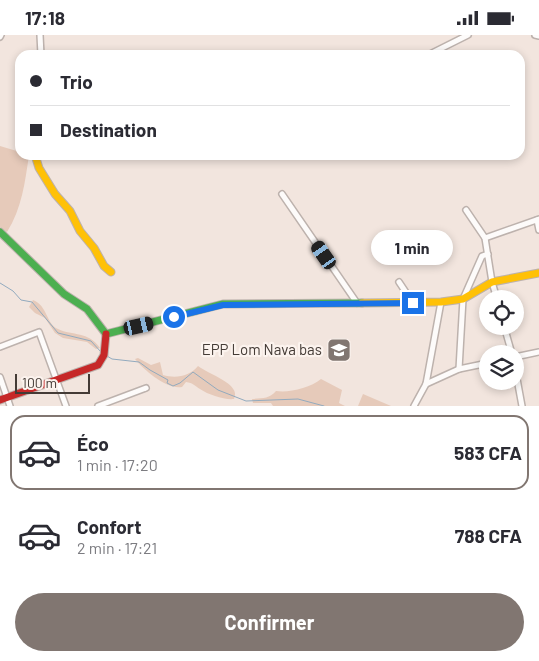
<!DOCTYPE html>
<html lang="fr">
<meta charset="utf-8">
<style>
:root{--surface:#fff;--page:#f7f7f7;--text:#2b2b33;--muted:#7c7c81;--line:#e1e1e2;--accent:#817671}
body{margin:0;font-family:Barlow,sans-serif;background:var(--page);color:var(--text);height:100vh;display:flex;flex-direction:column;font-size:19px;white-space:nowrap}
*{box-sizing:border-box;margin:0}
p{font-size:16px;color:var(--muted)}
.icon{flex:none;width:28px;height:28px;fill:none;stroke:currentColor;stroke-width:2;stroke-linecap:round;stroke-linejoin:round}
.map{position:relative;height:371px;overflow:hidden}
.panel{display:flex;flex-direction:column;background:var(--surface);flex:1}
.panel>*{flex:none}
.hud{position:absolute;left:15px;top:15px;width:510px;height:110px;border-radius:15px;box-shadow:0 2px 8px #0003;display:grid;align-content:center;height:110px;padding:0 15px;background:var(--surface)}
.controls{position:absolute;left:479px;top:255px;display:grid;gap:10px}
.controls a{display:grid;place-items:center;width:45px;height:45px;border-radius:50%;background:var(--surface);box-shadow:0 2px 8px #0003;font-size:25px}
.scale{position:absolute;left:15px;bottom:12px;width:75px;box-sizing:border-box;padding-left:5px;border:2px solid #443b36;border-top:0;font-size:14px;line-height:18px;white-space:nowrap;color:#443b36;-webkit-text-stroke:4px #fcf3ee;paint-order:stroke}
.end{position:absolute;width:22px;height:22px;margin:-11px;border:6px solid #1a73e8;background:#fff;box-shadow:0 0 0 2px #fff}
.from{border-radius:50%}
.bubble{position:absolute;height:35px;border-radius:18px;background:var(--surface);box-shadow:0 2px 8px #0003;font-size:16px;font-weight:700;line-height:35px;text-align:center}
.car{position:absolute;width:15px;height:30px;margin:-15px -8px;border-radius:6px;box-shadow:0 0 4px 1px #0007;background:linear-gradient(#222 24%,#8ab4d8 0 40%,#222 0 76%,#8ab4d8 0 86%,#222 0)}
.hud b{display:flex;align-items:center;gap:18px;height:48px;font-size:19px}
.hud b+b{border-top:1px solid var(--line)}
.hud i{width:12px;height:12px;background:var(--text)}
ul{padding:9px 0 0;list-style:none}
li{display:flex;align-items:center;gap:15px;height:75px;margin:0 10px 8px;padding:0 5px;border:2px solid transparent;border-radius:15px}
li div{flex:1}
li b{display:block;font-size:19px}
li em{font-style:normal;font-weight:700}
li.selected{border-color:var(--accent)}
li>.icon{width:45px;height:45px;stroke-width:1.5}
.cta{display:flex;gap:10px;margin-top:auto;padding:10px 15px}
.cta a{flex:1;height:58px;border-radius:30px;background:var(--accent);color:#fff;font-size:20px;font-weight:700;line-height:58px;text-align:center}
.status{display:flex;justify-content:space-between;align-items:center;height:35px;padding:0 25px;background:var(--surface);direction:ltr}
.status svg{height:14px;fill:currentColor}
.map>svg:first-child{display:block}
.green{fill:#e6caba}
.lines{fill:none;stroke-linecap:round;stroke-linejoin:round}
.stream{stroke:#92aabe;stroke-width:1}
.street-casing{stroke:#bdb2ad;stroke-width:8}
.fast-casing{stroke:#bdb2ad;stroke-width:9}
.slow-casing{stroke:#bdb2ad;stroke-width:9}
.jam-casing{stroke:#bdb2ad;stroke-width:9}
.street{stroke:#fdfbfa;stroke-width:5}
.fast{stroke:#4caf50;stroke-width:7}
.slow{stroke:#ffc107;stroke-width:7}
.jam{stroke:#c62828;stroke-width:7}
.route{stroke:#1a73e8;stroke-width:6}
.labels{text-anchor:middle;stroke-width:4.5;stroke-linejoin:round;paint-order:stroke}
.poi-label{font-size:15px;fill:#443b36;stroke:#fcf3ee;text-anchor:end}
</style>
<div class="status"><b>17:18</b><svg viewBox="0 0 49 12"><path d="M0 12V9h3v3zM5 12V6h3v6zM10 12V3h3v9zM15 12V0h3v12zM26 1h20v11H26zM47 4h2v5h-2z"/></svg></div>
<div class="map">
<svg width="539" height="371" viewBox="0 0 539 371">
<rect width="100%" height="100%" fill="#f2e5de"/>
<!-- green -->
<g class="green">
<path d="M 0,111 L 20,117 L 20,120 L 29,120 C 25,147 22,173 7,197 L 0,192 Z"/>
<path d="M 33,265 C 48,271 46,289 58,294 C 73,301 88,296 100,313 L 96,314 L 87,307 L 63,303 L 55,298 L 45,283 L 35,278 L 29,272 Z"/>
<path d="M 138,323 L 151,330 L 160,327 L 163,340 C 176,344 190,341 198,331 C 208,339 242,349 234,364 C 224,365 209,360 200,354 C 195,351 193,348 186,347 L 182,352 C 167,355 144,335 135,324 Z"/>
<path d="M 321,344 L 342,355 L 339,368 L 345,371 L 273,371 L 271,368 L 253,368 L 252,364 C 263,363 269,364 276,356 C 289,358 310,353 321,344 Z"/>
<polygon points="363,359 391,371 358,371"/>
</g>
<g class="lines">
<!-- stream -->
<g class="stream">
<polyline points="0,248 13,256 21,265 32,267 58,298 91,306 101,317"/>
<polyline points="107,321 112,324 139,327 150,335 168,345 167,348 173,351 180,348 193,337 218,355 246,366 298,364 324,371"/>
</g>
<!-- street casing -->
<g class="street-casing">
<g id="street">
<polyline points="40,0 41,20"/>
<polyline points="535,0 539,1"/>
<polyline points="0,2 1,0"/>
<polyline points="428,20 468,0"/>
<polyline points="282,159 357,268"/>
<polyline points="466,175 485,203 492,247 497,264"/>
<polyline points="537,185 539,195"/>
<polyline points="485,203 539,184"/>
<polyline points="399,247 413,268"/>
<polyline points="504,291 512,319"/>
<polyline points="0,312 39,297 66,371"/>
<polyline points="515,322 539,317"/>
<polyline points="515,333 522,371"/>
<polyline points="459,334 463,264 482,221 488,219"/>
<polyline points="0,342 10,371"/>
<polyline points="426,349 459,334 488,328"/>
<polyline points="98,371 146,353"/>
<polyline points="414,371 426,349 441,267"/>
</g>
</g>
<!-- fast casing -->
<g class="fast-casing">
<polyline id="fast" points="0,197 64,259 87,274 106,299 223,269 362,268"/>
</g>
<!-- slow casing -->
<g class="slow-casing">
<g id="slow">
<polyline points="35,120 39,133 55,159 70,176 80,196 94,213 104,231 111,237"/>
<polyline points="362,268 441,267 463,264 492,247 539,238"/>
</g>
</g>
<!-- jam casing -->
<g class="jam-casing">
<polyline id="jam" points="0,365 98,330 104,320 106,299"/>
</g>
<!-- street -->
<use href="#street" class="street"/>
<!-- fast -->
<use href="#fast" class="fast"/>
<!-- slow -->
<use href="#slow" class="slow"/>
<!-- jam -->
<use href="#jam" class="jam"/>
</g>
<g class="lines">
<!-- route -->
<polyline class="route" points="174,282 223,270 413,268"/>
</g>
<!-- icons -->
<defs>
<g id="school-square" transform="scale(1.25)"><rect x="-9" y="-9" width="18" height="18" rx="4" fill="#817671" stroke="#fcf3ee"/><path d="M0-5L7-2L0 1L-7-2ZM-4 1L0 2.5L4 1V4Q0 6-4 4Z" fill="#fff"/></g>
</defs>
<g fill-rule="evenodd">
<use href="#school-square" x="339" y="315"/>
</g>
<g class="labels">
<!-- poi labels -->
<g class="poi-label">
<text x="322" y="320">EPP Lom Nava bas</text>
</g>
</g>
</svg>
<div class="controls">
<a><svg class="icon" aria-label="locate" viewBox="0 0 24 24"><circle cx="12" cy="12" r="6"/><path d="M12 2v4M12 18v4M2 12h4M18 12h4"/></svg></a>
<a><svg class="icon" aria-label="layers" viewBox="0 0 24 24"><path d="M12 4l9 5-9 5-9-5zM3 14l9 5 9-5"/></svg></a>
</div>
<div class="scale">100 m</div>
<i class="end from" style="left:174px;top:282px"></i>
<i class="end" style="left:413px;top:268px"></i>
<div class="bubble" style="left:371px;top:195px;width:82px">1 min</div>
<i class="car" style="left:324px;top:220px;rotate:325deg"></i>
<i class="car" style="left:139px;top:291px;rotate:77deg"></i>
<div class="hud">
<b><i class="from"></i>Trio</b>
<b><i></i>Destination</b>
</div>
</div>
<section class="panel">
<ul>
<li class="selected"><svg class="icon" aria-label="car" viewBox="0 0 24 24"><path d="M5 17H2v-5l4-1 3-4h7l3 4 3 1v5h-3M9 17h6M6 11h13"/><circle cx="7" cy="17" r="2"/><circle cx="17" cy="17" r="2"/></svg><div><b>Éco</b><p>1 min · 17:20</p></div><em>583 CFA</em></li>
<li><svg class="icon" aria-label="car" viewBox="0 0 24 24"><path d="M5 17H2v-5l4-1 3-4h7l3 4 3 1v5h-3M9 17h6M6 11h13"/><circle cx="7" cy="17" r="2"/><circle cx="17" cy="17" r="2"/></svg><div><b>Confort</b><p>2 min · 17:21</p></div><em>788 CFA</em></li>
</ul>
<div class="cta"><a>Confirmer</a></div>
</section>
